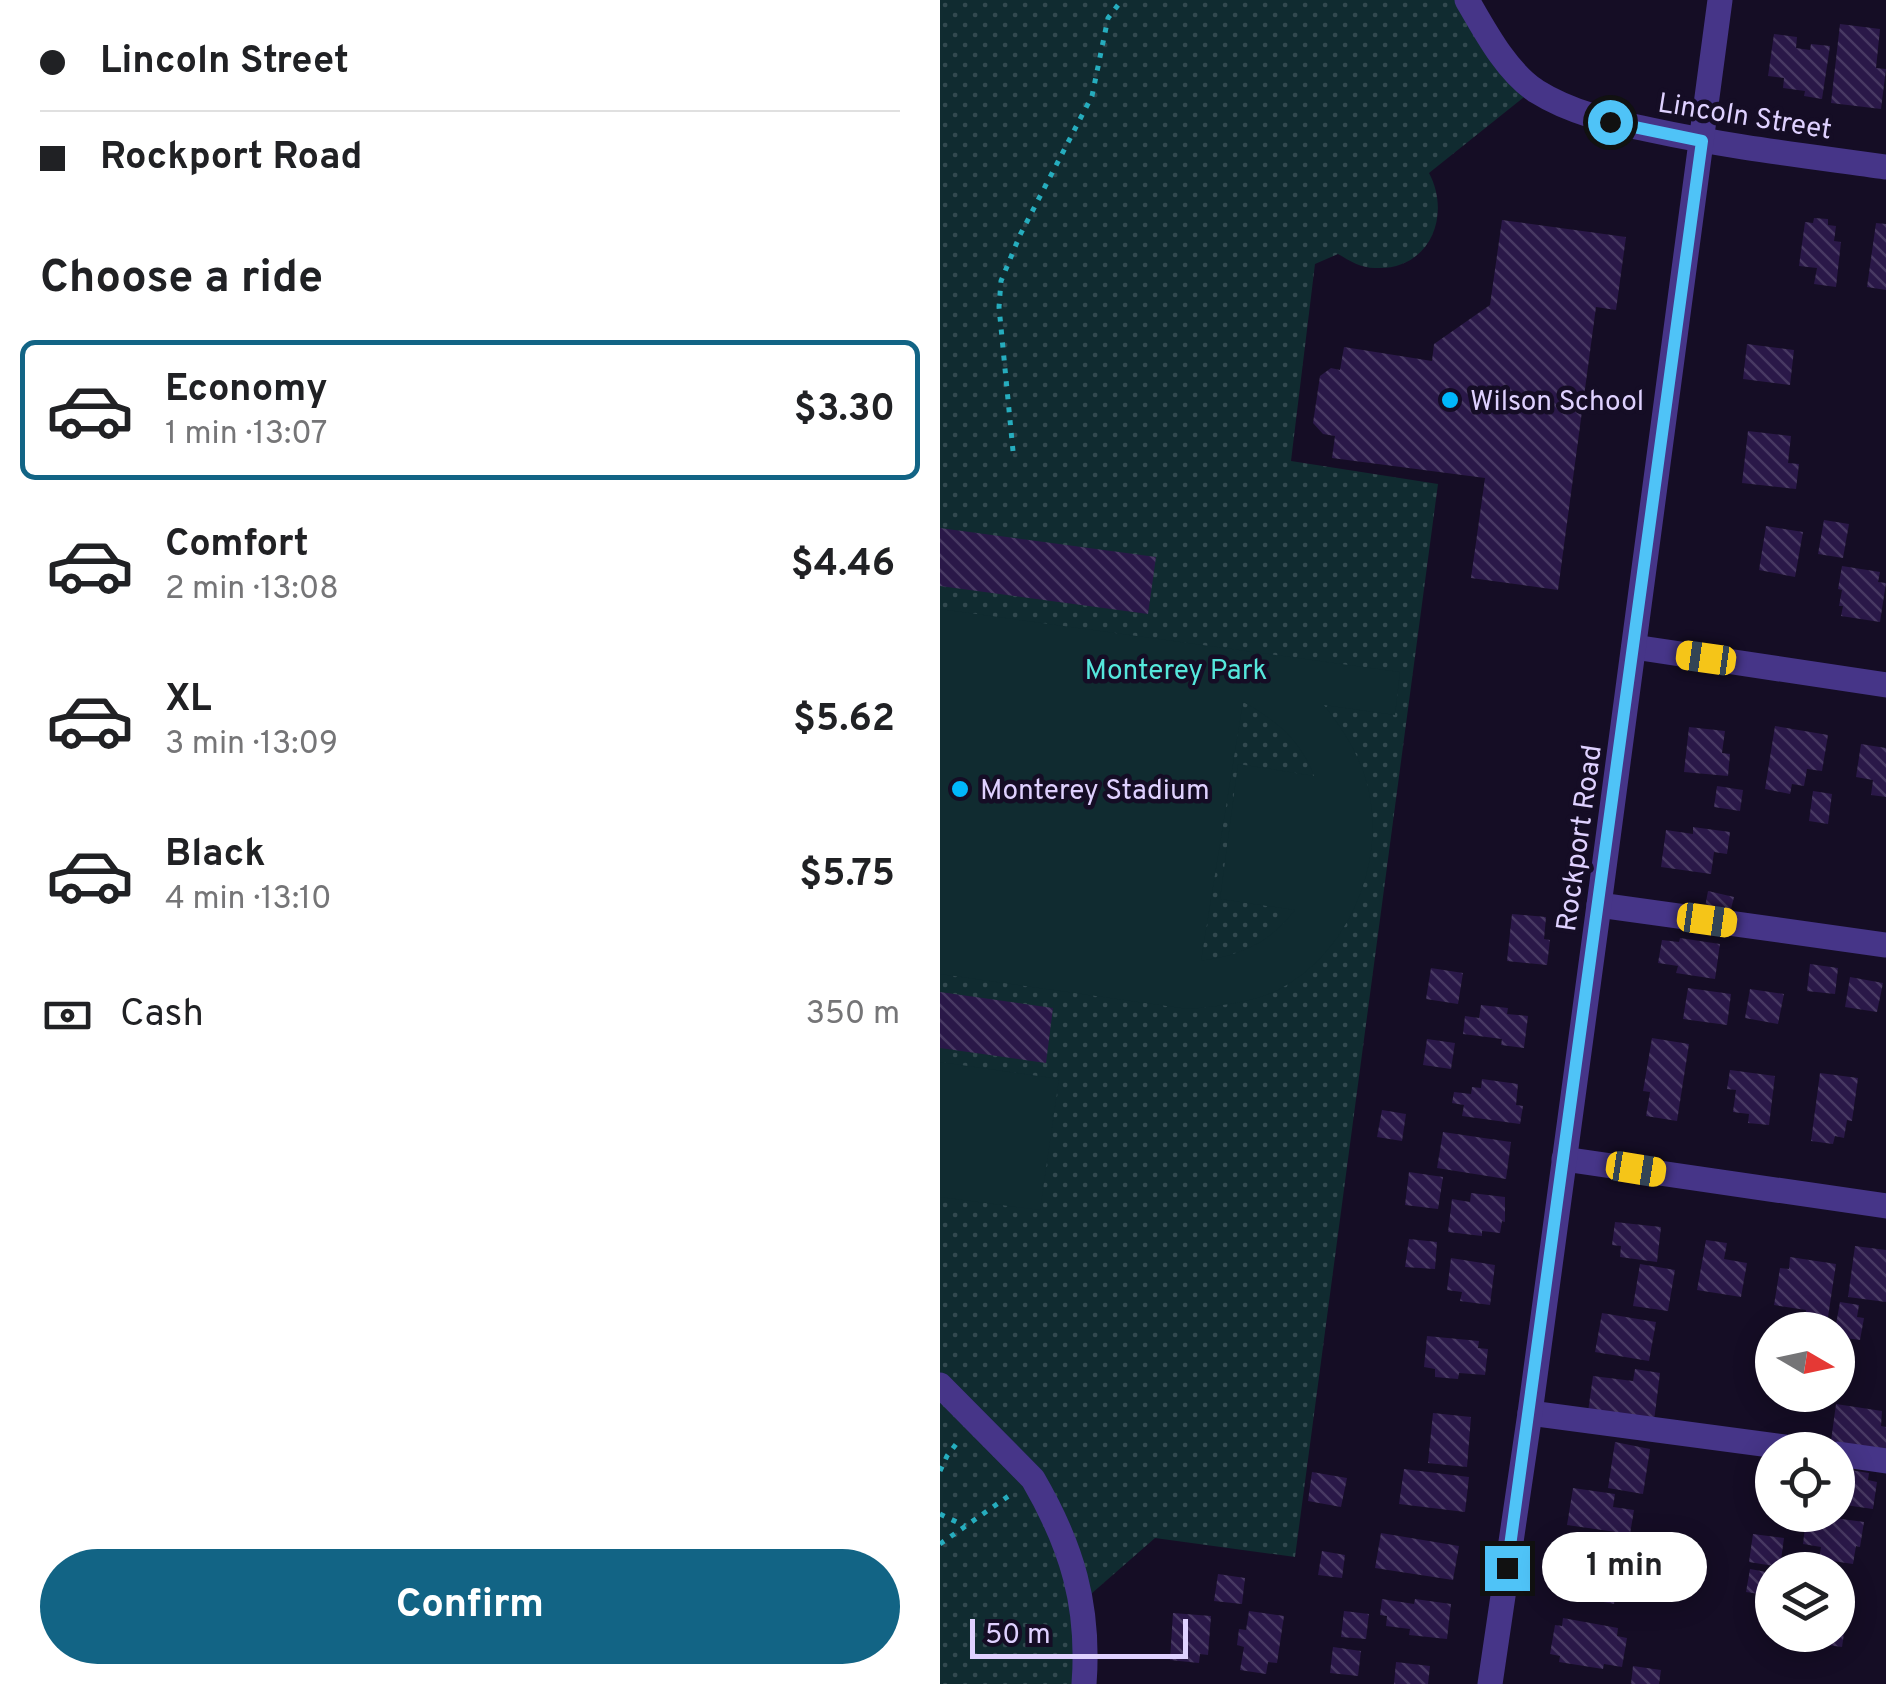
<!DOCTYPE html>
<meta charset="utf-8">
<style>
:root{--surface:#fff;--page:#f2f2f2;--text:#202124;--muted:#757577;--line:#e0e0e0;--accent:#126485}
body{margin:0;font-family:Overpass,sans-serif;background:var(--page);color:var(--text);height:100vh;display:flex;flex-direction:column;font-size:38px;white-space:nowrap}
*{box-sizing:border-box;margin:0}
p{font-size:32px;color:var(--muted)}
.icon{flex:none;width:55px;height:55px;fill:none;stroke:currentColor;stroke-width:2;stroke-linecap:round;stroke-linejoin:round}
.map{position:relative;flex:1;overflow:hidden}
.drawer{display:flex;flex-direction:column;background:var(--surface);width:940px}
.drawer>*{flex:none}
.guide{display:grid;align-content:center;height:220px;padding:0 40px;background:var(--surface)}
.needle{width:65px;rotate:99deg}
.tools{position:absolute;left:815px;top:1312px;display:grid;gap:20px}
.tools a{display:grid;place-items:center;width:100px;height:100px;border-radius:50%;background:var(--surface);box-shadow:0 5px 25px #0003;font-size:50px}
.scale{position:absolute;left:30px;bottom:25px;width:218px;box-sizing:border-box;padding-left:10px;border:5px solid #dfd1ff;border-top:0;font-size:28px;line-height:35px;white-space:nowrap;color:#dfd1ff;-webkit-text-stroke:8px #150d25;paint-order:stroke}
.end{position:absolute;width:45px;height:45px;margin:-22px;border:12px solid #4fc3f7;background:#111;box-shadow:0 0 0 5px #111}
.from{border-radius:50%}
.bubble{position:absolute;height:70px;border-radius:35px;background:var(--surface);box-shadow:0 5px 25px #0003;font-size:32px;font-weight:700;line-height:70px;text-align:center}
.car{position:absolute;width:30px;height:60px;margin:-30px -15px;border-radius:12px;box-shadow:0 0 8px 2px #0007;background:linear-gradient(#f5c518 24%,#345 0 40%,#f5c518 0 76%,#345 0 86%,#f5c518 0)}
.guide b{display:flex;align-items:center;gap:35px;height:95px;font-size:38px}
.guide b+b{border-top:2px solid var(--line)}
.guide i{width:25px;height:25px;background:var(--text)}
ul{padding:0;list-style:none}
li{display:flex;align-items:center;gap:30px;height:140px;margin:0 20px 15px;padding:0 20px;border:5px solid transparent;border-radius:15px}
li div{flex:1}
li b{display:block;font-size:38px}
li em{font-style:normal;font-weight:700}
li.on{border-color:var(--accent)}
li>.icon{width:90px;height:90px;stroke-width:1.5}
h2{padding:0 40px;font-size:45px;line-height:120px}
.pay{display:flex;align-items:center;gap:25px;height:110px;padding:0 40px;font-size:38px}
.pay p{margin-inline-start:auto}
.button{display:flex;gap:20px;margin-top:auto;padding:20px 40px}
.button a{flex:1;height:115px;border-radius:60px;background:var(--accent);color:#fff;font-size:40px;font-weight:700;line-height:115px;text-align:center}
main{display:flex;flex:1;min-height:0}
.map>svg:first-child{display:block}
.grass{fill:url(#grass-dots)}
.pitch{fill:#102b30;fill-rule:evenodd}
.building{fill:url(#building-back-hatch)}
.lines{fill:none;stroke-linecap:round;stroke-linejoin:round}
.path{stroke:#26adbe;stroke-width:5;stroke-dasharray:5 8;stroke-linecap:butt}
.minor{stroke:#463588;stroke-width:25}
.route{stroke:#4fc3f7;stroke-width:12}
.poi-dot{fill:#00b7fc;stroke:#150d25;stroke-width:4}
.labels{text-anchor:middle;stroke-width:9;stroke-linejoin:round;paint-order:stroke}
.street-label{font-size:28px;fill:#dfd1ff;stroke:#150d25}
.poi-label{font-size:28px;fill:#dfd1ff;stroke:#150d25;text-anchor:start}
.park-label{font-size:28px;fill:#55e7dc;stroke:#150d25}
</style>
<main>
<section class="drawer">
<div class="guide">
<b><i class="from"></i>Lincoln Street</b>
<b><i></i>Rockport Road</b>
</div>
<h2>Choose a ride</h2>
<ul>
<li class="on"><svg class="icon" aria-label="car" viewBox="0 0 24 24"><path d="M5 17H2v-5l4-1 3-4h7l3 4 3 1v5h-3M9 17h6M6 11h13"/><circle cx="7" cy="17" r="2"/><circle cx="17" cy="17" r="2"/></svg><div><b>Economy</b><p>1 min · 13:07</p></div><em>$3.30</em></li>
<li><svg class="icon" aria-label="car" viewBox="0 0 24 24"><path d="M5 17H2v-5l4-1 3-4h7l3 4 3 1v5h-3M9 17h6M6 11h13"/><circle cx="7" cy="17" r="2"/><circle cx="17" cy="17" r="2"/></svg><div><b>Comfort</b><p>2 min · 13:08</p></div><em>$4.46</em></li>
<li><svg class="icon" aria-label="car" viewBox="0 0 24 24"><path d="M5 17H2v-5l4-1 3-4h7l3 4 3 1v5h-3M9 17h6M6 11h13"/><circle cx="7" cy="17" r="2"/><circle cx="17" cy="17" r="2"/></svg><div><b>XL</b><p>3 min · 13:09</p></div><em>$5.62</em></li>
<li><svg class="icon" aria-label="car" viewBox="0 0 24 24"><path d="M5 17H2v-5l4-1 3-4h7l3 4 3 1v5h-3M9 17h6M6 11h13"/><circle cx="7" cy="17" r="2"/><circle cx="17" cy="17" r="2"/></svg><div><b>Black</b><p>4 min · 13:10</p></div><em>$5.75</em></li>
</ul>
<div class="pay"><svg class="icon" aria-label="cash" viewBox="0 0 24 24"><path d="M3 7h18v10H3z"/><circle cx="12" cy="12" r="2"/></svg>Cash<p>350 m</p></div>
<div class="button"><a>Confirm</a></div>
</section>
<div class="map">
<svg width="946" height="1684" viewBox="0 0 946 1684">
<defs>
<pattern id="grass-dots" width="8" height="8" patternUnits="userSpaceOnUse" patternTransform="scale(2.5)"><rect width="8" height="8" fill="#102b30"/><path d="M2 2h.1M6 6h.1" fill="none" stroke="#32494f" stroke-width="1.8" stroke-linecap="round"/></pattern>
<pattern id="building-back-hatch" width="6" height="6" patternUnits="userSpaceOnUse" patternTransform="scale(2.5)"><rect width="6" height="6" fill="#2a1848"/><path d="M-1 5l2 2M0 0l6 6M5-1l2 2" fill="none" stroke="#483963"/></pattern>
</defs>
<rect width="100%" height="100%" fill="#150d25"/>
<!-- grass -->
<path class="grass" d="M 0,0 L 527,0 L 594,89 L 489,173 C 512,216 489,271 435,268 C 421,268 410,261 398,254 L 375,264 L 351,461 L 498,484 L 355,1557 L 215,1538 L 143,1601 L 144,1684 L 0,1684 Z"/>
<!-- pitch -->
<g class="pitch">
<path d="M 0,609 L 460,672 L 455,715 L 384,705 C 401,728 413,744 423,771 C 452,850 413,952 338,990 C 315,1002 274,1007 248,1009 L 0,974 ZM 303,702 C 335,719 361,741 374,776 L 298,764 L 280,899 L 355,910 C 328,944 303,954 261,961 Z"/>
<polygon points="0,1062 119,1079 100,1210 0,1197"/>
</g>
<!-- building -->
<g class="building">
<polygon points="900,24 940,29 936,68 946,69 941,109 891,103"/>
<polygon points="834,34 857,37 856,48 870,50 871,44 890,46 882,99 864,96 865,91 843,88 844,78 828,76"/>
<polygon points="874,218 888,219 888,225 896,226 894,241 901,242 896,287 874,284 877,268 859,266 865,222 873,223"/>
<polygon points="562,220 686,237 676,310 656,307 618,590 531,578 545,478 392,458 395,436 383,434 373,423 380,376 391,368 400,370 404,347 492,361 494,344 550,305"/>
<polygon points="936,223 946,224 946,290 927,287"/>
<polygon points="807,344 854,350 850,385 803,379"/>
<polygon points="808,431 851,436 848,463 859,464 856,489 802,483"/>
<polygon points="884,520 909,524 903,558 878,554"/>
<polygon points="826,526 863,532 855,577 819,570"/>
<polygon points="0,528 216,557 208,614 0,586"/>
<polygon points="902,566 940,572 938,582 946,583 940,622 901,616 903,606 899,606 902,590 898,589"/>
<polygon points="835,726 888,735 882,771 867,769 864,786 852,784 850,794 825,789"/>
<polygon points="749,727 785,731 782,753 790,754 788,776 744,772"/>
<polygon points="921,744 946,748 946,797 931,795 933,780 916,777"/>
<polygon points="777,786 803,790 800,811 774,807"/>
<polygon points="873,791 892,794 888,824 869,821"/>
<polygon points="753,827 790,832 787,854 774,852 771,874 721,867 726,830 753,834"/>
<polygon points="768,891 794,897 790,913 765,907"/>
<polygon points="572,914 606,917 604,939 610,940 607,965 567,961"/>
<polygon points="740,938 780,944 775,979 736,973 738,966 718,963 722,940 739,942"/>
<polygon points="870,964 898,968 895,994 867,991"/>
<polygon points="491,968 523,973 518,1004 486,999"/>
<polygon points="910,977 943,983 937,1012 905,1007"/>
<polygon points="748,988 791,994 787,1025 743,1019"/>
<polygon points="810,989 844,994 838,1024 805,1018"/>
<polygon points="0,992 113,1008 106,1063 0,1048"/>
<polygon points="541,1005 568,1008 567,1014 588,1016 584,1048 561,1045 562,1039 523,1034 525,1016 539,1018"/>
<polygon points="712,1038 749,1044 737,1121 706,1116 710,1092 703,1091"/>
<polygon points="487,1039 515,1043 511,1069 483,1065"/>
<polygon points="790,1070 835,1076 829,1125 808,1123 809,1114 793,1112 796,1090 787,1089"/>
<polygon points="880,1073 918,1078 912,1121 907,1120 904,1138 895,1136 893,1144 871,1141"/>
<polygon points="542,1079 578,1084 576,1105 583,1106 580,1124 522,1116 524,1105 512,1103 514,1092 531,1094 532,1087 541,1088"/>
<polygon points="442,1110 466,1114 462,1141 437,1137"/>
<polygon points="503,1132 571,1142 566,1179 497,1168"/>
<polygon points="469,1172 503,1177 498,1209 465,1205"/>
<polygon points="531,1193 565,1197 565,1222 562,1221 560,1233 542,1231 542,1236 508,1232 512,1199 530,1202"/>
<polygon points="675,1222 721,1227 717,1262 680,1257 681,1246 672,1245"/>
<polygon points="469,1239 497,1242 495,1269 465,1267"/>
<polygon points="766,1240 787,1243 784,1259 807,1263 801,1297 757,1290"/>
<polygon points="915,1246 946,1250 946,1302 908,1297"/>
<polygon points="850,1257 896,1264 887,1324 865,1320 866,1310 834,1305 840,1268 849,1269"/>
<polygon points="511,1258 555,1265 550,1305 520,1301 522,1292 507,1290"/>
<polygon points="700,1264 735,1270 728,1311 693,1306"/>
<polygon points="900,1302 919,1305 917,1317 924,1318 920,1340 898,1337 898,1330 895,1330"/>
<polygon points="662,1313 716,1322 709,1361 655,1352"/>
<polygon points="487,1336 539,1341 538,1348 548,1349 545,1375 519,1373 518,1379 495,1377 495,1369 484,1367"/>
<polygon points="695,1369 720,1373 714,1421 648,1412 653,1376 693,1381"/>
<polygon points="896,1404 942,1411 941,1426 946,1427 946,1449 891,1441"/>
<polygon points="493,1413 531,1417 527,1467 488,1463"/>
<polygon points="675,1442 710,1449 703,1494 668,1488"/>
<polygon points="898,1468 929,1473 928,1480 937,1482 933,1509 898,1504"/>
<polygon points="464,1469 529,1477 525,1512 459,1504"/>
<polygon points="372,1472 407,1478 401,1507 368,1501"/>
<polygon points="633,1488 675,1494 673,1507 694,1510 690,1534 627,1525"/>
<polygon points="872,1515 924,1522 920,1547 916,1546 913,1564 879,1559 881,1547 863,1544 865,1527 870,1527"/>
<polygon points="441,1533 519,1546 513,1580 435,1568"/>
<polygon points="813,1534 844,1538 840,1567 809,1562"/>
<polygon points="382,1551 405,1555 402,1578 378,1575"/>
<polygon points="695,1553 724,1556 721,1580 692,1576"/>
<polygon points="633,1554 668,1560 666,1567 675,1569 673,1582 678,1583 674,1604 626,1595"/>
<polygon points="810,1569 832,1573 832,1596 806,1592"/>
<polygon points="278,1574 305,1578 302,1604 274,1601"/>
<polygon points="898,1592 910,1594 902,1647 857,1641 857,1635 898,1635"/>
<polygon points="442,1599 474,1604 475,1599 511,1604 507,1639 469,1635 470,1629 446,1626 447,1616 440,1615"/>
<polygon points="309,1611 344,1616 337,1663 328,1662 326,1674 300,1670 304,1647 297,1645 299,1629 306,1630"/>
<polygon points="404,1611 429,1614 426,1639 401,1637"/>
<polygon points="233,1613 271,1616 268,1655 260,1654 259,1663 230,1660"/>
<polygon points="623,1618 678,1628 677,1636 687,1638 682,1667 664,1664 663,1669 619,1662 620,1656 610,1654 615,1625 622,1626"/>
<polygon points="393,1647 421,1651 418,1676 390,1673"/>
<polygon points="456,1662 490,1666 488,1684 454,1684"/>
<polygon points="693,1666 721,1670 719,1684 691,1684"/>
</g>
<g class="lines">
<!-- path -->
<g class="path">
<polyline points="73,451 59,307 61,281 80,235 152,96 168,18 182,0"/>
<polyline points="0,1471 7,1456 20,1439"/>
<polyline points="0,1514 25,1526"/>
<polyline points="0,1544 70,1495"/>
</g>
<!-- minor -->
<g class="minor">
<path d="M 527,0 C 545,31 566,71 596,91 C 631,113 672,122 711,130 C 789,147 868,156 946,167"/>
<polyline points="694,647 946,685"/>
<polyline points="659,905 946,945"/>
<polyline points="624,1159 946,1206"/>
<path d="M 0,1385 L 93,1479 C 132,1546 150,1606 144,1684"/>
<polyline points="590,1413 867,1450"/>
<polyline points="898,1454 946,1461"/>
<polyline points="550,1684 590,1413 659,905 780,0"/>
</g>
</g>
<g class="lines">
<!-- route -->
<polyline class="route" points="567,1568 762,141 670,122"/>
</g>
<!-- markers -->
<g class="poi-dot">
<circle cx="510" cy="400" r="10"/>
<circle cx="20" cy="789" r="10"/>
</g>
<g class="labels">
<!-- street labels -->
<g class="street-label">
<text transform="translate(805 115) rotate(9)" y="10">Lincoln Street</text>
<text transform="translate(638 838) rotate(-82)" y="10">Rockport Road</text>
</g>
<!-- poi labels -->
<g class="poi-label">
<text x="530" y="410">Wilson School</text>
<text x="40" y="799">Monterey Stadium</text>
</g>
<!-- park labels -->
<g class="park-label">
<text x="236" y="679">Monterey Park</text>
</g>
</g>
</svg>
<div class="tools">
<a><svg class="needle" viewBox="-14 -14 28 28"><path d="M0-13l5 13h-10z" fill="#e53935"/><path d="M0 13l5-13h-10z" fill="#757577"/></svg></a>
<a><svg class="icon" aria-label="locate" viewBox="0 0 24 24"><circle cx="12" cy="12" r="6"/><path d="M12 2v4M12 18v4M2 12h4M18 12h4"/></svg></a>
<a><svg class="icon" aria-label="layers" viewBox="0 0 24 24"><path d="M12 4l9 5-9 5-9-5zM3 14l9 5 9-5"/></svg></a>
</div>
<div class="scale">50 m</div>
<i class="end from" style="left:670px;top:122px"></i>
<i class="end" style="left:567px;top:1568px"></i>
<div class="bubble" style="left:602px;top:1532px;width:165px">1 min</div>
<i class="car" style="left:766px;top:658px;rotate:278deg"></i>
<i class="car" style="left:767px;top:920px;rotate:98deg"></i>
<i class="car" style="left:696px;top:1169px;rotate:99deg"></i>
</div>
</main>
